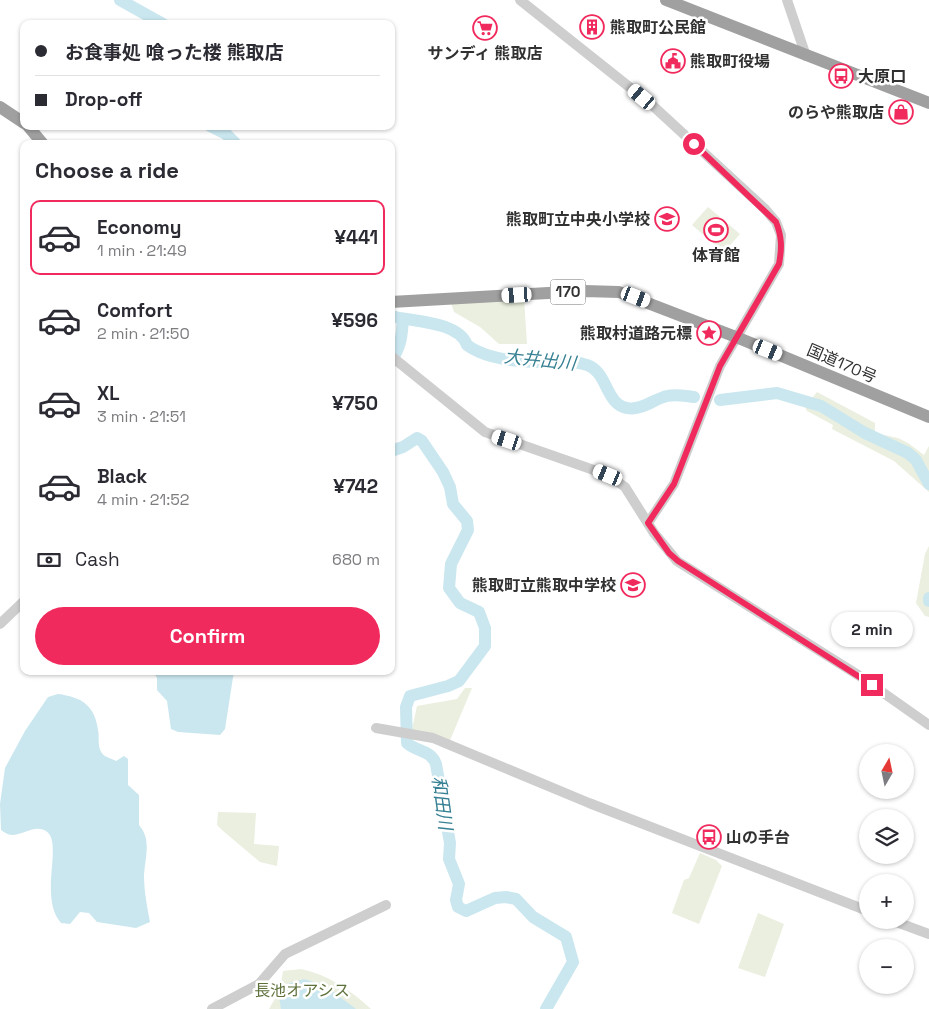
<!DOCTYPE html>
<meta charset="utf-8">
<style>
:root{--surface:#fff;--page:#f2f2f3;--text:#2b2b33;--muted:#7c7c81;--line:#e1e1e2;--accent:#f12a5d}
body{margin:0;font-family:"Space Grotesk","Noto Sans JP",sans-serif;background:var(--page);color:var(--text);height:100vh;display:flex;flex-direction:column;font-size:19px;white-space:nowrap}
*{box-sizing:border-box;margin:0}
p{font-size:16px;color:var(--muted)}
.icon{flex:none;width:28px;height:28px;fill:none;stroke:currentColor;stroke-width:2;stroke-linecap:round;stroke-linejoin:round}
.map{position:relative;flex:1;overflow:hidden}
.drawer{position:absolute;left:20px;top:140px;width:375px;height:535px;display:flex;flex-direction:column;background:var(--surface);border-radius:10px;box-shadow:0 1px 4px #0004}
.drawer>*{flex:none}
.guide{position:absolute;left:20px;top:20px;width:375px;height:110px;border-radius:10px;box-shadow:0 1px 4px #0004;display:grid;align-content:center;height:110px;padding:0 15px;background:var(--surface)}
.needle{width:32px;rotate:9deg}
.buttons{position:absolute;left:859px;top:744px;display:grid;gap:10px}
.buttons a{display:grid;place-items:center;width:55px;height:55px;border-radius:50%;background:var(--surface);box-shadow:0 1px 4px #0004;font-size:25px}
.end{position:absolute;width:22px;height:22px;margin:-11px;border:6px solid #f12a5d;background:#fff;box-shadow:0 0 0 2px #fff}
.from{border-radius:50%}
.bubble{position:absolute;height:35px;border-radius:18px;background:var(--surface);box-shadow:0 1px 4px #0004;font-size:16px;font-weight:700;line-height:35px;text-align:center}
.car{position:absolute;width:15px;height:30px;margin:-15px -8px;border-radius:6px;box-shadow:0 0 4px 1px #0007;background:linear-gradient(#fff 24%,#345 0 40%,#fff 0 76%,#345 0 86%,#fff 0)}
.guide b{display:flex;align-items:center;gap:18px;height:48px;font-size:19px}
.guide b+b{border-top:1px solid var(--line)}
.guide i{width:12px;height:12px;background:var(--text)}
ul{padding:0;list-style:none}
li{display:flex;align-items:center;gap:15px;height:75px;margin:0 10px 8px;padding:0 5px;border:2px solid transparent;border-radius:10px}
li div{flex:1}
li b{display:block;font-size:19px}
li em{font-style:normal;font-weight:700}
li.active{border-color:var(--accent)}
li>.icon{width:45px;height:45px;stroke-width:1.5}
h2{padding:0 15px;font-size:22px;line-height:60px}
.pay{display:flex;align-items:center;gap:12px;height:55px;padding:0 15px;font-size:19px}
.pay p{margin-inline-start:auto}
.button{display:flex;gap:10px;margin-top:auto;padding:10px 15px}
.button a{flex:1;height:58px;border-radius:30px;background:var(--accent);color:#fff;font-size:20px;font-weight:700;line-height:58px;text-align:center}
.map>svg:first-child{display:block}
.green{fill:#eaefdf}
.water{fill:#cae7ef}
.lines{fill:none;stroke-linecap:round;stroke-linejoin:round}
.river{stroke:#cae7ef;stroke-width:12}
.tertiary{stroke:#cecece;stroke-width:10}
.trunk{stroke:#a0a0a0;stroke-width:12}
.route{stroke:#f12a5d;stroke-width:6}
.labels{text-anchor:middle;stroke-width:5;stroke-linejoin:round;paint-order:stroke}
.shield{fill:#fff;stroke:#6f6f6f;stroke-width:1}
.shield-label{font-size:15px;font-weight:bold;fill:#313131}
.poi-label{font-size:16px;font-weight:bold;fill:#313131;stroke:#fff;text-anchor:start}
.street-label{font-size:16px;fill:#313131;stroke:#fff}
.park-label{font-size:16px;fill:#5e713b;stroke:#fff}
.water-label{font-size:18px;font-style:italic;fill:#368093;stroke:#fff}
</style>
<div class="map">
<svg width="929" height="1009" viewBox="0 0 929 1009">
<rect width="100%" height="100%" fill="#fff"/>
<!-- green -->
<g class="green">
<polygon points="708,207 740,234 724,252 692,225"/>
<polygon points="524,298 527,344 499,344 480,327 454,312 451,303"/>
<polygon points="817,392 875,423 875,433 898,438 908,443 924,455 929,446 929,492 894,461 832,429 833,425 807,411 805,407"/>
<polygon points="929,546 929,617 925,616 916,603 925,554"/>
<polygon points="465,688 472,688 448,745 411,734 417,706 457,699"/>
<polygon points="218,812 256,813 254,844 279,846 277,866 260,862 222,830 217,825"/>
<polygon points="700,853 716,860 722,866 699,924 672,913 684,880 689,878"/>
<polygon points="758,913 784,924 765,977 738,968"/>
<path d="M 301,969 C 329,975 350,990 371,1009 L 269,1009 L 280,990 L 283,971 Z"/>
</g>
<!-- water -->
<g class="water">
<polygon points="153,671 234,671 225,729 220,735 178,732 171,729 167,701 157,690 157,678"/>
<path d="M 58,694 C 81,697 95,705 98,730 C 100,739 96,749 105,756 C 108,758 113,759 116,761 L 124,756 L 128,759 L 128,785 L 139,795 L 139,825 C 152,840 145,857 144,875 C 144,891 147,906 150,922 L 136,928 L 97,922 L 89,913 L 80,912 L 70,924 L 61,923 C 38,897 64,842 46,831 C 35,824 23,835 12,835 C 8,835 4,832 1,830 L 0,804 L 5,768 L 25,731 L 48,697 Z"/>
<polygon points="304,979 324,985 356,1009 281,1009 279,997 284,985"/>
</g>
<g class="lines">
<!-- river -->
<g class="river">
<polyline points="120,0 163,24"/>
<polyline points="210,126 226,134 236,144"/>
<path d="M 391,316 C 413,322 458,321 467,345 C 487,360 521,362 545,362 C 559,362 574,360 587,365 C 608,372 605,404 627,408 C 641,411 654,399 667,396 C 676,394 685,396 694,397"/>
<path d="M 391,361 C 401,347 402,335 403,319"/>
<polyline points="720,400 777,393 821,406 865,433 908,453 916,460 929,484"/>
<path d="M 391,451 L 403,447 L 417,438 L 422,441 L 443,472 L 450,487 L 453,504 L 467,521 L 468,530 L 451,564 L 449,588 L 460,603 L 479,612 L 485,628 L 485,646 L 459,681 L 448,686 L 410,696 L 406,707 L 407,743 C 417,752 431,750 436,764 L 450,843 L 449,859 L 459,884 L 456,900 L 458,907 L 466,911 L 495,898 L 506,897 L 516,899 L 533,917 L 566,937 L 573,962 L 546,1009"/>
<polyline points="929,598 929,601"/>
</g>
<!-- tertiary -->
<g class="tertiary">
<polyline points="520,0 652,105 765,209 776,222 781,235 779,264 720,366 674,484 648,523"/>
<polyline points="787,0 806,56"/>
<polyline points="391,356 485,432 608,475 625,487 654,533 677,561 858,675 929,725"/>
<polyline points="0,624 24,601"/>
<polyline points="376,728 433,738 589,803 868,911"/>
<polyline points="891,920 929,934"/>
<polyline points="212,1009 259,984 285,954 386,905"/>
</g>
<!-- trunk -->
<g class="trunk">
<polyline points="666,0 929,103"/>
<polyline points="0,107 24,123"/>
<polyline points="28,126 43,144"/>
<polyline points="391,302 584,291 619,292 736,337 929,417"/>
</g>
</g>
<g class="lines">
<!-- route -->
<path class="route" d="M 694,144 L 776,222 C 782,237 782,248 779,264 L 720,366 L 674,484 L 648,523 L 669,553 L 678,561 L 872,685"/>
</g>
<!-- icons -->
<defs>
<g id="building-ring" transform="scale(1.25)"><circle r="9.5" fill="#fff" stroke="#f12a5d" stroke-width="1.5"/><path d="M-4-6H4V6H1V3H-1V6H-4ZM-2.5-4.3h1.7v1.8h-1.7ZM.8-4.3h1.7v1.8H.8ZM-2.5-1h1.7V.8h-1.7ZM.8-1h1.7V.8H.8Z" fill="#f12a5d"/></g>
<g id="supermarket-ring" transform="scale(1.25)"><circle r="9.5" fill="#fff" stroke="#f12a5d" stroke-width="1.5"/><path d="M-6-5.5h2.5l.6 2H6L4.5 2H-2.5L-4.4-4H-6ZM-1.5 3.2a1.3 1.3 0 1 0 .1 0ZM3 3.2a1.3 1.3 0 1 0 .1 0Z" fill="#f12a5d"/></g>
<g id="civic-ring" transform="scale(1.25)"><circle r="9.5" fill="#fff" stroke="#f12a5d" stroke-width="1.5"/><path d="M-.6-6.5H3V-4.5H.6V-3L4-1V1h2V6H-6V1h2V-1L-.6-3ZM-1.2 2.5V6h2.4V2.5Z" fill="#f12a5d"/></g>
<g id="bus-ring" transform="scale(1.25)"><circle r="9.5" fill="#fff" stroke="#f12a5d" stroke-width="1.5"/><path d="M-5-6H5V4H4V6H2V4H-2V6H-4V4H-5ZM-3.5-4V0h7V-4ZM-3.5 1.2v1.5H-2V1.2ZM2 1.2v1.5H3.5V1.2Z" fill="#f12a5d"/></g>
<g id="shop-ring" transform="scale(1.25)"><circle r="9.5" fill="#fff" stroke="#f12a5d" stroke-width="1.5"/><path d="M-5-2.5h2.3a2.7 3.5 0 0 1 5.4 0H5L5.5 6h-11ZM-1.5-2.5h3a1.5 2.3 0 0 0-3 0Z" fill="#f12a5d"/></g>
<g id="school-ring" transform="scale(1.25)"><circle r="9.5" fill="#fff" stroke="#f12a5d" stroke-width="1.5"/><path d="M0-5L7-2L0 1L-7-2ZM-4 1L0 2.5L4 1V4Q0 6-4 4Z" fill="#f12a5d"/></g>
<g id="stadium-ring" transform="scale(1.25)"><circle r="9.5" fill="#fff" stroke="#f12a5d" stroke-width="1.5"/><path d="M0-5a6.5 5 0 1 0 0 10a6.5 5 0 1 0 0-10ZM-3.5-1.8h7v3.6h-7Z" fill="#f12a5d"/></g>
<g id="sight-ring" transform="scale(1.25)"><circle r="9.5" fill="#fff" stroke="#f12a5d" stroke-width="1.5"/><path d="M0-6L1.8-2.2L6-1.7L2.9 1.2L3.7 5.4L0 3.3L-3.7 5.4L-2.9 1.2L-6-1.7L-1.8-2.2Z" fill="#f12a5d"/></g>
</defs>
<g fill-rule="evenodd">
<use href="#building-ring" x="592" y="27"/>
<use href="#supermarket-ring" x="485" y="28"/>
<use href="#civic-ring" x="673" y="61"/>
<use href="#bus-ring" x="841" y="76"/>
<use href="#shop-ring" x="901" y="112"/>
<use href="#school-ring" x="667" y="219"/>
<use href="#stadium-ring" x="716" y="230"/>
<use href="#sight-ring" x="709" y="333"/>
<use href="#school-ring" x="633" y="585"/>
<use href="#bus-ring" x="709" y="837"/>
</g>
<g class="labels">
<!-- shield labels -->
<rect class="shield" x="550.5" y="279.5" width="35" height="25" rx="4"/>
<g class="shield-label">
<text x="568" y="297">170</text>
</g>
<!-- poi labels -->
<g class="poi-label">
<text x="610" y="33">熊取町公民館</text>
<text x="485" y="59" text-anchor="middle">サンディ 熊取店</text>
<text x="690" y="67">熊取町役場</text>
<text x="858" y="82">大原口</text>
<text x="884" y="118" text-anchor="end">のらや熊取店</text>
<text x="650" y="225" text-anchor="end">熊取町立中央小学校</text>
<text x="716" y="261" text-anchor="middle">体育館</text>
<text x="692" y="339" text-anchor="end">熊取村道路元標</text>
<text x="616" y="591" text-anchor="end">熊取町立熊取中学校</text>
<text x="726" y="843">山の手台</text>
</g>
<!-- street labels -->
<g class="street-label">
<text transform="translate(842 363) rotate(23)" y="6">国道170号</text>
</g>
<!-- park labels -->
<g class="park-label">
<text x="302" y="996">長池オアシス</text>
</g>
<!-- water labels -->
<g class="water-label">
<text transform="translate(540 360) rotate(6)" y="6">大井出川</text>
<text transform="translate(442 803) rotate(82)" y="6">和田川</text>
</g>
</g>
</svg>
<div class="buttons">
<a><svg class="needle" viewBox="-14 -14 28 28"><path d="M0-13l5 13h-10z" fill="#e53935"/><path d="M0 13l5-13h-10z" fill="#7c7c81"/></svg></a>
<a><svg class="icon" aria-label="layers" viewBox="0 0 24 24"><path d="M12 4l9 5-9 5-9-5zM3 14l9 5 9-5"/></svg></a>
<a>+</a>
<a>−</a>
</div>
<i class="end from" style="left:694px;top:144px"></i>
<i class="end" style="left:872px;top:685px"></i>
<div class="bubble" style="left:831px;top:612px;width:82px">2 min</div>
<i class="car" style="left:642px;top:97px;rotate:310deg"></i>
<i class="car" style="left:517px;top:295px;rotate:267deg"></i>
<i class="car" style="left:636px;top:297px;rotate:111deg"></i>
<i class="car" style="left:768px;top:350px;rotate:112deg"></i>
<i class="car" style="left:507px;top:440px;rotate:288deg"></i>
<i class="car" style="left:608px;top:475px;rotate:292deg"></i>
<div class="guide">
<b><i class="from"></i>お食事処 喰った楼 熊取店</b>
<b><i></i>Drop-off</b>
</div>
<section class="drawer">
<h2>Choose a ride</h2>
<ul>
<li class="active"><svg class="icon" aria-label="car" viewBox="0 0 24 24"><path d="M5 17H2v-5l4-1 3-4h7l3 4 3 1v5h-3M9 17h6M6 11h13"/><circle cx="7" cy="17" r="2"/><circle cx="17" cy="17" r="2"/></svg><div><b>Economy</b><p>1 min · 21:49</p></div><em>¥441</em></li>
<li><svg class="icon" aria-label="car" viewBox="0 0 24 24"><path d="M5 17H2v-5l4-1 3-4h7l3 4 3 1v5h-3M9 17h6M6 11h13"/><circle cx="7" cy="17" r="2"/><circle cx="17" cy="17" r="2"/></svg><div><b>Comfort</b><p>2 min · 21:50</p></div><em>¥596</em></li>
<li><svg class="icon" aria-label="car" viewBox="0 0 24 24"><path d="M5 17H2v-5l4-1 3-4h7l3 4 3 1v5h-3M9 17h6M6 11h13"/><circle cx="7" cy="17" r="2"/><circle cx="17" cy="17" r="2"/></svg><div><b>XL</b><p>3 min · 21:51</p></div><em>¥750</em></li>
<li><svg class="icon" aria-label="car" viewBox="0 0 24 24"><path d="M5 17H2v-5l4-1 3-4h7l3 4 3 1v5h-3M9 17h6M6 11h13"/><circle cx="7" cy="17" r="2"/><circle cx="17" cy="17" r="2"/></svg><div><b>Black</b><p>4 min · 21:52</p></div><em>¥742</em></li>
</ul>
<div class="pay"><svg class="icon" aria-label="cash" viewBox="0 0 24 24"><path d="M3 7h18v10H3z"/><circle cx="12" cy="12" r="2"/></svg>Cash<p>680 m</p></div>
<div class="button"><a>Confirm</a></div>
</section>
</div>
